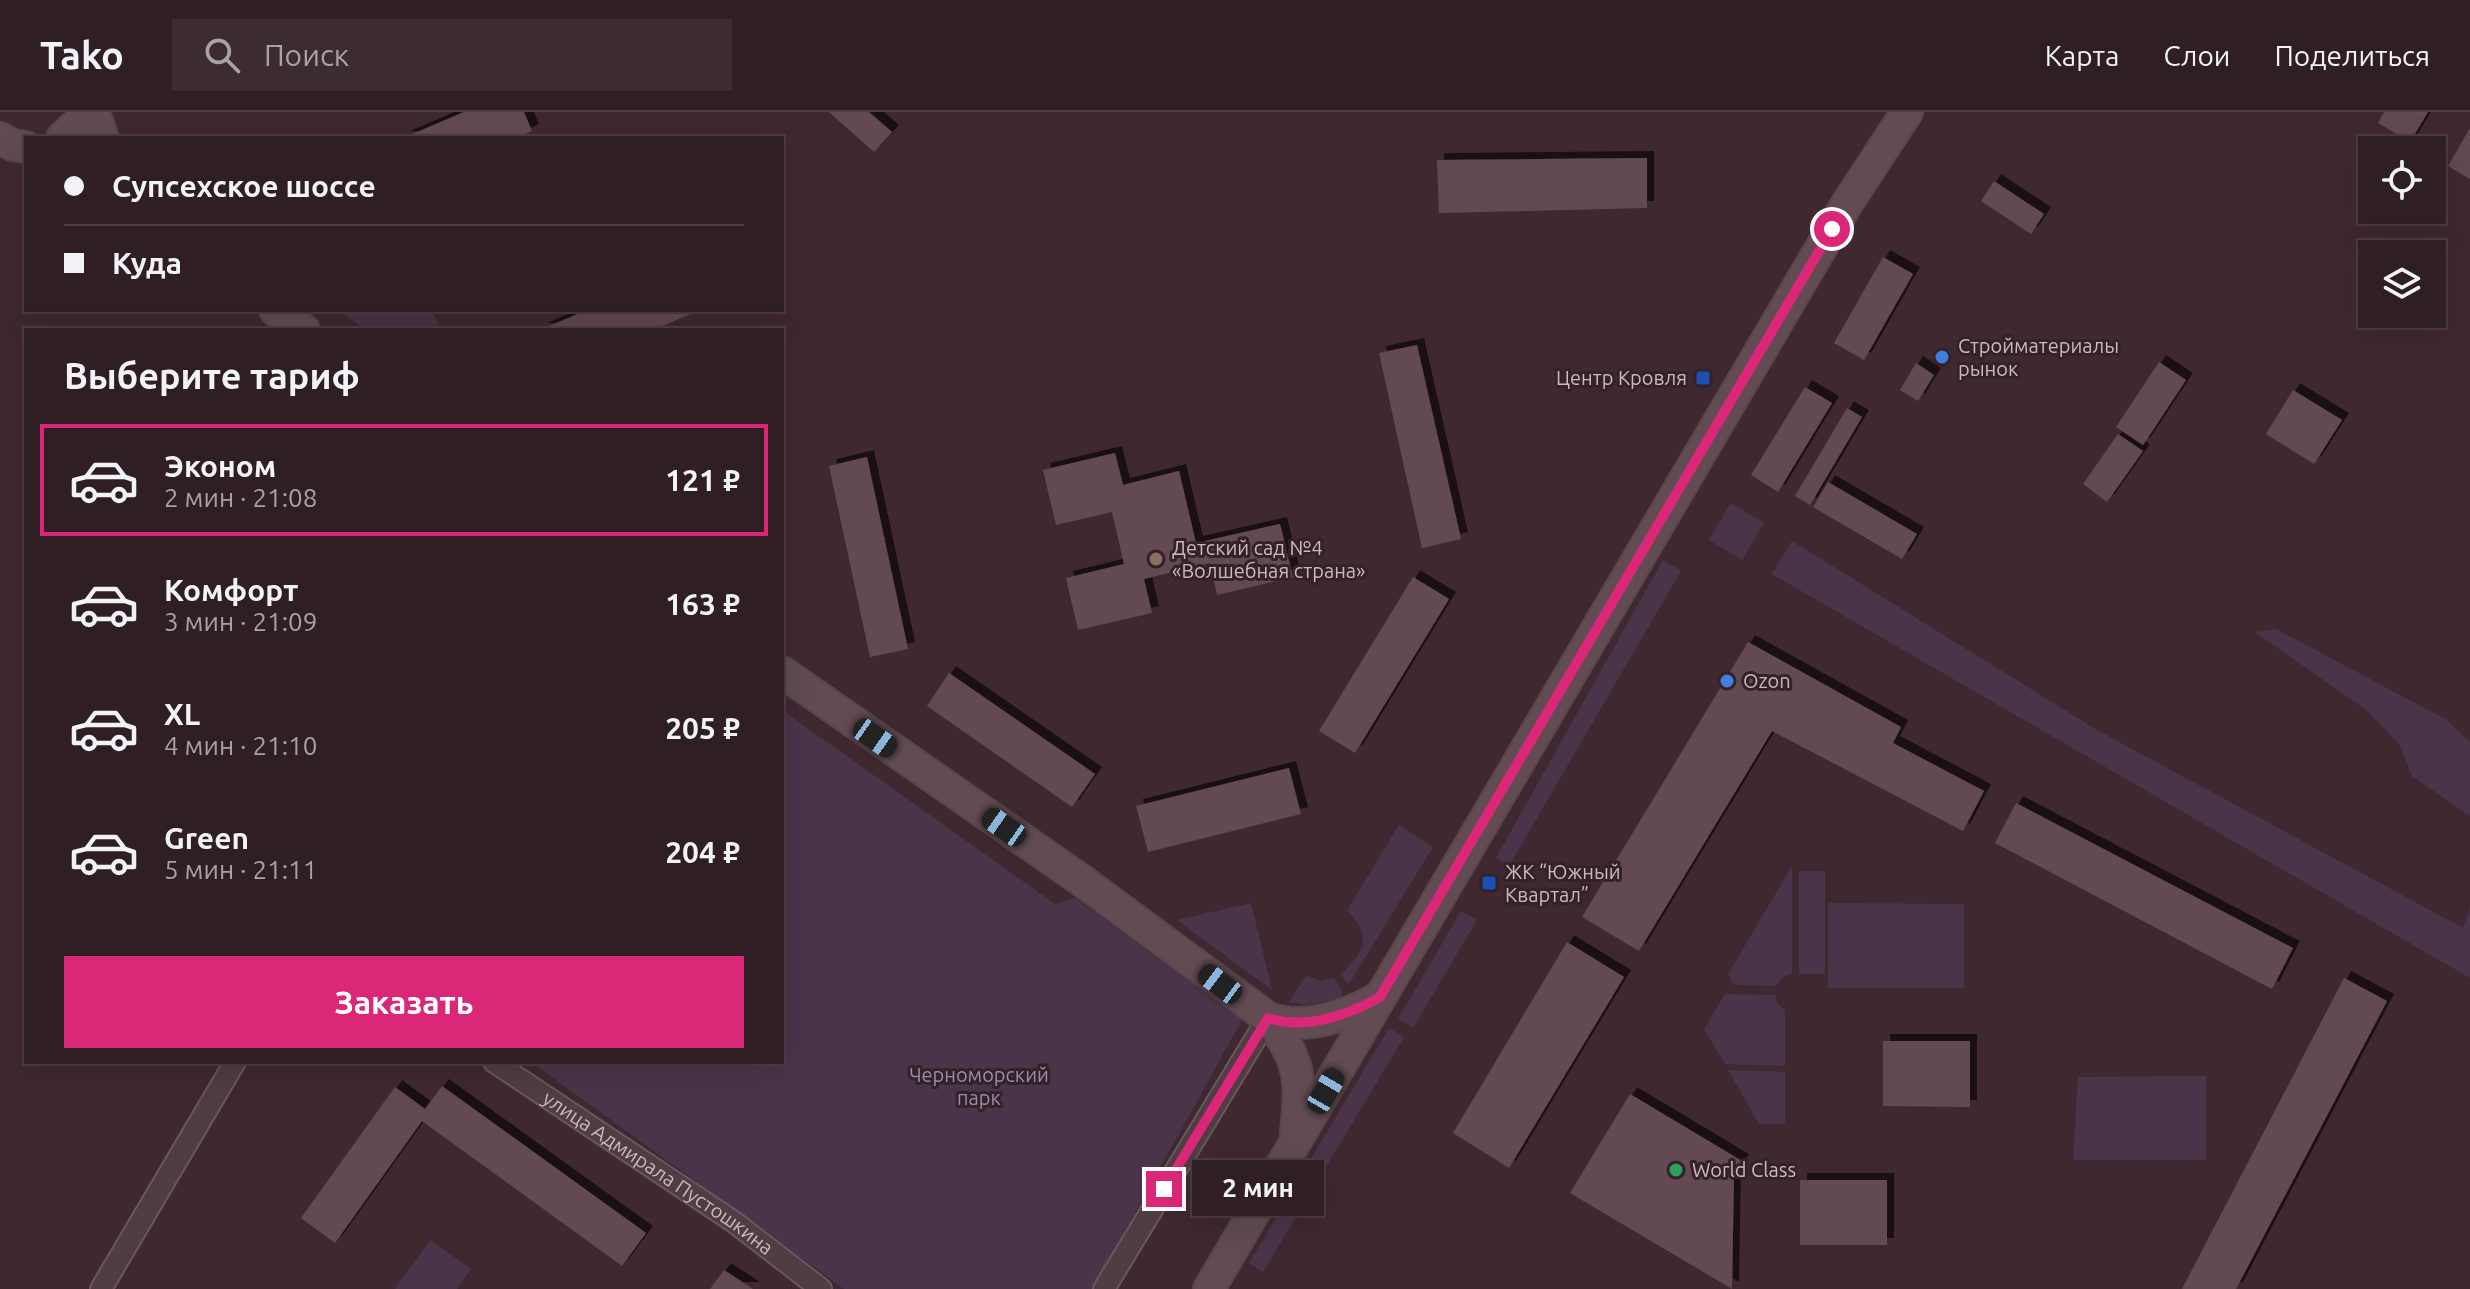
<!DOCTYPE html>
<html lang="ru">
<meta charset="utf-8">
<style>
:root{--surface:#301e25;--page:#3c2b32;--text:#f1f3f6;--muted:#a8a2a7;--line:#4b3c42;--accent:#db2777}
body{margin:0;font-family:Ubuntu,sans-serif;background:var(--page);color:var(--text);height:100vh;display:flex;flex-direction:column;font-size:30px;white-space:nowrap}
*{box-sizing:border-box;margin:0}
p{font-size:26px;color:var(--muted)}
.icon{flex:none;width:44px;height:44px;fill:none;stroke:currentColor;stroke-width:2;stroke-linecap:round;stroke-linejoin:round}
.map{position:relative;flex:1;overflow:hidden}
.panel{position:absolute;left:24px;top:216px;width:760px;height:736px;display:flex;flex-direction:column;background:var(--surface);border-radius:0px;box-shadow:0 8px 32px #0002,0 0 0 2px var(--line)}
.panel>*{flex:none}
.banner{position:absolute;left:24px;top:24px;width:760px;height:176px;border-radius:0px;box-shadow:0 8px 32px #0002,0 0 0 2px var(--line);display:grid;align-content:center;height:176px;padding:0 40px;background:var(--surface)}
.fabs{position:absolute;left:2358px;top:24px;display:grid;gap:16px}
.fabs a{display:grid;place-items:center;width:88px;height:88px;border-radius:0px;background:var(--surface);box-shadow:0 8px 32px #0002,0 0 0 2px var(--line);font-size:40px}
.end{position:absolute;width:36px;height:36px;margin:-18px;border:10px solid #db2777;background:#fff;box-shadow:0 0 0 4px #fff}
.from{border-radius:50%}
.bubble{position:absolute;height:56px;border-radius:0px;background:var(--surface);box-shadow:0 8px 32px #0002,0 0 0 2px var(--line);font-size:26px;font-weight:700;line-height:56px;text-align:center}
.car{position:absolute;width:24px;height:48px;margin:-24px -12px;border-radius:10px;box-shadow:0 0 6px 2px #0007;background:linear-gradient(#222 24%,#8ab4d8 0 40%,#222 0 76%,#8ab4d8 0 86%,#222 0)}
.banner b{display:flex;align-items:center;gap:28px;height:76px;font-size:30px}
.banner b+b{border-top:2px solid var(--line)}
.banner i{width:20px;height:20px;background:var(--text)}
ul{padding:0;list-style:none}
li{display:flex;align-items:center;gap:24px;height:112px;margin:0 16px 12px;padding:0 24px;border:4px solid transparent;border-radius:0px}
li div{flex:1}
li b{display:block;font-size:30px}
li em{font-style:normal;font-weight:700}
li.selected{border-color:var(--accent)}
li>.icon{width:72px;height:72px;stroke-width:1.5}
h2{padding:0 40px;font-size:36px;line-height:96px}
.button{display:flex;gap:16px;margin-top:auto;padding:16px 40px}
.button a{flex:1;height:92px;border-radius:0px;background:var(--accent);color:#fff;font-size:32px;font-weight:700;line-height:92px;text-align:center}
header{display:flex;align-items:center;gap:48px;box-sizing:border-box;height:112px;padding:0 40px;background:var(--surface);border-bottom:2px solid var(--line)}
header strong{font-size:38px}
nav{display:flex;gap:44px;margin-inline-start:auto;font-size:28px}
.search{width:560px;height:72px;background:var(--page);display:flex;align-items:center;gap:20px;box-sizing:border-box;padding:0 28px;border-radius:0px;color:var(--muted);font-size:30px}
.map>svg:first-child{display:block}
.green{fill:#4a344a}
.building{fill:#634a53;filter:url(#shadow)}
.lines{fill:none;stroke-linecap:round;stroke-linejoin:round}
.street-casing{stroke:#6a575e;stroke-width:24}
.secondary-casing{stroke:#59464c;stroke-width:34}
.street{stroke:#503c43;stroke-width:20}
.secondary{stroke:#624b52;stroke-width:30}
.route{stroke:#db2777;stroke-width:10}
.shop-dot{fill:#3f7fe0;stroke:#352128;stroke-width:3}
.transit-dot{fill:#1a4fb4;stroke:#352128;stroke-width:3}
.education-dot{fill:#8d6e63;stroke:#352128;stroke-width:3}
.leisure-dot{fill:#2e9e5b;stroke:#352128;stroke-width:3}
.labels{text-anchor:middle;stroke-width:6;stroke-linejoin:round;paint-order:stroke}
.poi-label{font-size:20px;fill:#cab9be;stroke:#352128;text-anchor:start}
.park-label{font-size:20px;fill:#988ead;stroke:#352128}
.street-label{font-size:20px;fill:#cab9be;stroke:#352128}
</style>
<header>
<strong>Tako</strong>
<div class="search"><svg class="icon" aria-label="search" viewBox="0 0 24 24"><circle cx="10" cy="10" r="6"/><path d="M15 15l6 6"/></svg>Поиск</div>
<nav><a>Карта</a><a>Слои</a><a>Поделиться</a></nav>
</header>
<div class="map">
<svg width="2470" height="1177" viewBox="0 0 2470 1177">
<defs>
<filter id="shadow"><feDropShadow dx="7" dy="-7" stdDeviation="0" flood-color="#0009"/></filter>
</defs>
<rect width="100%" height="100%" fill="#402831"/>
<!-- green -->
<g class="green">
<polygon points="338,198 432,198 441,218 366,218"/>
<polygon points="1731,391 1764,411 1742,448 1709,428"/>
<polygon points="1792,429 2097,618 2463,816 2470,795 2470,866 1772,462"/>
<polygon points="1663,448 1681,459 1509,754 1496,746"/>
<polygon points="2276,517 2447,608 2470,630 2470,704 2412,664 2400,633 2366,598 2255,520"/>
<polygon points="782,598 1055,792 1075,786 1242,908 1093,1177 844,1177 531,950 782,950"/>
<path d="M 1399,713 L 1433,735 L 1349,872 L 1340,863 C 1364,840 1374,826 1347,798 Z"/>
<polygon points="1792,754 1792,862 1784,864 1776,874 1734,873 1728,862"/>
<rect x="1799" y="759" width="26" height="103"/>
<polygon points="1251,791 1272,878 1177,808"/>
<polygon points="1828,791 1964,792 1964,876 1828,876"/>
<polygon points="1461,799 1477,808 1413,916 1398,907"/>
<polygon points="1306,863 1321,869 1334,866 1343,880 1339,887 1306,893 1289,890"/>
<polygon points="1725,882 1775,883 1777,891 1785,898 1785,954 1725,952 1704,917"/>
<polygon points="1389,916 1404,925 1263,1160 1249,1151"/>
<polygon points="1728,958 1785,960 1785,1012 1759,1012"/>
<polygon points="2206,964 2206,1048 2073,1048 2078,965"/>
<polygon points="430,1128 471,1157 457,1177 395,1177"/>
</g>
<!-- building -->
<g class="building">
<polygon points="464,0 524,0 532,19 516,26 403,26"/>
<polygon points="829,0 869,0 892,20 874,40"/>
<polygon points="2384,0 2428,0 2410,30 2378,11"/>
<polygon points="2470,16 2470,67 2448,54"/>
<polygon points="1647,46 1647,96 1439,101 1437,48"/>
<polygon points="1994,69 2044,102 2031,122 1981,89"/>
<polygon points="1883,145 1913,162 1864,248 1834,231"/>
<polygon points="587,198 700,198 653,218 540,218"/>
<polygon points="1417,233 1461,427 1422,436 1379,241"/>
<polygon points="2159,250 2186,268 2143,333 2116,315"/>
<polygon points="1916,251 1934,263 1918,289 1900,278"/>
<polygon points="1805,275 1832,291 1778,380 1751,363"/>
<polygon points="2293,278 2342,308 2314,352 2266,322"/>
<polygon points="1847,296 1862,305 1810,393 1795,384"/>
<polygon points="2118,322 2143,339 2107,390 2083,372"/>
<polygon points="1115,341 1123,373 1179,359 1196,431 1280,412 1293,465 1217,483 1210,451 1144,467 1152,501 1078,518 1066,466 1124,452 1112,400 1056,413 1043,358"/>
<polygon points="867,345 908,537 870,545 829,354"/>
<polygon points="1828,370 1917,422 1902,447 1813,395"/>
<polygon points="1413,465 1449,487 1355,641 1319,619"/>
<polygon points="1748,530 1901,615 1893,631 1984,679 1963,719 1772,619 1639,839 1582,805"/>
<polygon points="949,561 1095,662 1072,695 927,594"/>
<polygon points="1289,656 1301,702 1148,740 1136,694"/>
<polygon points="2016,691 2293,836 2272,877 1995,731"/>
<polygon points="1567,830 1624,865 1509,1056 1453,1021"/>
<polygon points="2344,866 2387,889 2236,1177 2182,1177"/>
<polygon points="1883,929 1970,929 1970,995 1883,994"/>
<polygon points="442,974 646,1121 622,1154 422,1009 335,1131 301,1106 395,975 425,997"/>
<polygon points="1630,982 1742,1049 1734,1061 1732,1177 1570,1081"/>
<rect x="1800" y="1068" width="87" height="65"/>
<polygon points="724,1158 753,1177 710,1177"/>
</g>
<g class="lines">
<!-- street casing -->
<g class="street-casing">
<g id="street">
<path id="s1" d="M 494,950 L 734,1110 L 821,1177"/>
<polyline points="101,1177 235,950"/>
<polyline points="1104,1177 1268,906"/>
</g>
</g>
<!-- secondary casing -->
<g class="secondary-casing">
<g id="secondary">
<polyline points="94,0 103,26"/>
<polyline points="0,26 13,33 26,35"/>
<polyline points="62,26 79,10 83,0"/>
<polyline points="275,198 304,218"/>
<path d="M 782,560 L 1081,768 L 1268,906 C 1306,919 1347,904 1380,885"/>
<path d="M 1268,906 C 1302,951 1301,967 1296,1021"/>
<polyline points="1209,1177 1848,90 1907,0"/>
</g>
</g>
<!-- street -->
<use href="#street" class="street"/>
<!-- secondary -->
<use href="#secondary" class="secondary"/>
</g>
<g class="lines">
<!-- route -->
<path class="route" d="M 1164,1077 L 1268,906 C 1306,918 1346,904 1380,885 L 1832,117"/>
</g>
<!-- markers -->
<g class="shop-dot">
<circle cx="1942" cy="245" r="8"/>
<circle cx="1727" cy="569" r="8"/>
</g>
<g class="transit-dot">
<rect x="1695" y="258" width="16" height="16" rx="4"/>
<rect x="1481" y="763" width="16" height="16" rx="4"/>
</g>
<circle class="education-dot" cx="1156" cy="447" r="8"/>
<circle class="leisure-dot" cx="1676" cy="1058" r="8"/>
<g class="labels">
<!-- poi labels -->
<g class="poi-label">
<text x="1958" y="241">Стройматериалы<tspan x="1958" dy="23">рынок</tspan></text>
<text x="1687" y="273" text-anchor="end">Центр Кровля</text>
<text x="1172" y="443">Детский сад №4<tspan x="1172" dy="23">«Волшебная страна»</tspan></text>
<text x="1743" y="576">Ozon</text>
<text x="1505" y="767">ЖК “Южный<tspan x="1505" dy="23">Квартал”</tspan></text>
<text x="1692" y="1065">World Class</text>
</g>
<!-- park labels -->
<g class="park-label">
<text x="979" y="970">Черноморский<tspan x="979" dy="23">парк</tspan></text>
</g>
<!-- street labels -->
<g class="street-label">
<text dy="7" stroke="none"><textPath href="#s1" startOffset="198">улица Адмирала Пустошкина</textPath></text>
</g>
</g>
</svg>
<div class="fabs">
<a><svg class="icon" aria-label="locate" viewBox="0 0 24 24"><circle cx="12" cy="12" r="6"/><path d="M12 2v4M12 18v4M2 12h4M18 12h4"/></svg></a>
<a><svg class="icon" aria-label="layers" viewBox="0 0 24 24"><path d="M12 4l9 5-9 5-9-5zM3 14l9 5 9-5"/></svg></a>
</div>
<i class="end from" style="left:1832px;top:117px"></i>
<i class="end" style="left:1164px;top:1077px"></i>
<div class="bubble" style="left:1192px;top:1048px;width:132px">2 мин</div>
<i class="car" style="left:875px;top:626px;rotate:125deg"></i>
<i class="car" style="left:1004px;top:715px;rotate:305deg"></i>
<i class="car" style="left:1220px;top:872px;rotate:307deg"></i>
<i class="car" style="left:1326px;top:979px;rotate:30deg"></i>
<div class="banner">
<b><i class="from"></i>Супсехское шоссе</b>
<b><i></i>Куда</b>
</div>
<section class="panel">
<h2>Выберите тариф</h2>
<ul>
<li class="selected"><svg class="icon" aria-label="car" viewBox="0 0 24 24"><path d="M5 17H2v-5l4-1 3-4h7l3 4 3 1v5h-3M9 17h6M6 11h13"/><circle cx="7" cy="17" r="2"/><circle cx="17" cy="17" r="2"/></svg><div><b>Эконом</b><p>2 мин · 21:08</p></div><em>121 ₽</em></li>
<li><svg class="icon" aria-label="car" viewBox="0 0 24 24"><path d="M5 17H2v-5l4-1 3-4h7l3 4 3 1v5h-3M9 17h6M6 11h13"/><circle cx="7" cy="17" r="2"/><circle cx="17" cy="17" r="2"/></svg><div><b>Комфорт</b><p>3 мин · 21:09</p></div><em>163 ₽</em></li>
<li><svg class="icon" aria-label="car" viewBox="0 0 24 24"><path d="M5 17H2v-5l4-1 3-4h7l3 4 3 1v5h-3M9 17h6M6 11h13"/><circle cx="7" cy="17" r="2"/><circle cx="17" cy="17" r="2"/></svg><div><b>XL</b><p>4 мин · 21:10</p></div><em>205 ₽</em></li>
<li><svg class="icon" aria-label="car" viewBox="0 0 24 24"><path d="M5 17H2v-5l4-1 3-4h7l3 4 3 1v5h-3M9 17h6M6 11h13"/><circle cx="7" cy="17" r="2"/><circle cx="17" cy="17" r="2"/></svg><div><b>Green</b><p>5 мин · 21:11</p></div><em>204 ₽</em></li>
</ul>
<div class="button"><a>Заказать</a></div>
</section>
</div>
